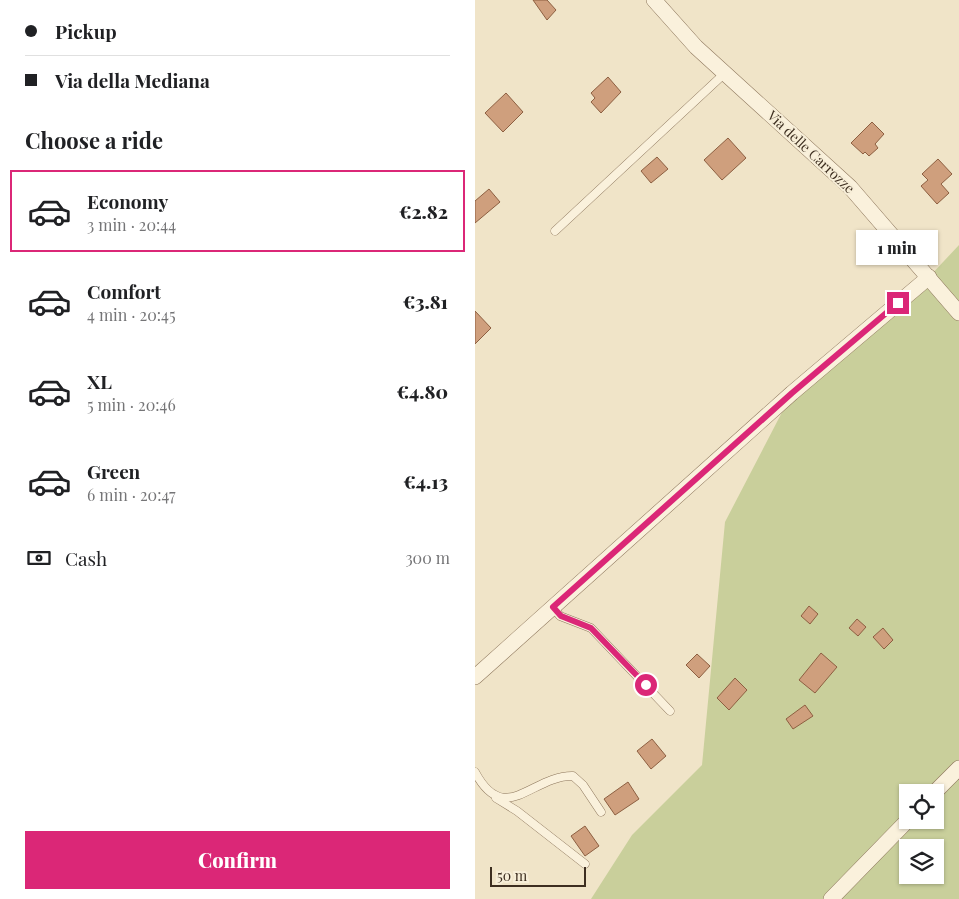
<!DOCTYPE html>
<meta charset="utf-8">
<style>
:root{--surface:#fff;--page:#f2f2f2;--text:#202124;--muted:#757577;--line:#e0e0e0;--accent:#db2777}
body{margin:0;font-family:"Playfair Display",serif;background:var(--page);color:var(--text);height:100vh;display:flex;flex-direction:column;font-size:19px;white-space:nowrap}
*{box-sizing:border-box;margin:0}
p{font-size:16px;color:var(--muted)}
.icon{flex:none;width:28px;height:28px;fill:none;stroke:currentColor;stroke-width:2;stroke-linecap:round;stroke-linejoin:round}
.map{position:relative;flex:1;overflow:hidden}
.drawer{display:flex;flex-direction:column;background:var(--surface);width:475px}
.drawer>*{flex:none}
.top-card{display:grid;align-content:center;height:110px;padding:0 25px;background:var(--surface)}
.fabs{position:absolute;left:424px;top:784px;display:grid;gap:10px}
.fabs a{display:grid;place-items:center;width:45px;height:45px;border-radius:0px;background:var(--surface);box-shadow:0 1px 4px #0004;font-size:25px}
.scale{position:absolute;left:15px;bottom:12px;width:96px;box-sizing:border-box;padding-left:5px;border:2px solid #3d2e20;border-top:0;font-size:14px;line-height:18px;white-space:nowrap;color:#3d2e20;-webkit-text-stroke:4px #f7eed8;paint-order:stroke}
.end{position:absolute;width:22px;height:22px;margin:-11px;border:6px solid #db2777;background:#fff;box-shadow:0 0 0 2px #fff}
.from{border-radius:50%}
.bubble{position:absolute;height:35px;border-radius:0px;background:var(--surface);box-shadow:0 1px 4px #0004;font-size:16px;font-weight:800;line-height:35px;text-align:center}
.top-card b{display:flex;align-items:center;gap:18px;height:48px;font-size:19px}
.top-card b+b{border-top:1px solid var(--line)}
.top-card i{width:12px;height:12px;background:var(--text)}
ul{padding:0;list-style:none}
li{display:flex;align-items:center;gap:15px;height:82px;margin:0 10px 8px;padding:0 15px;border:2px solid transparent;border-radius:0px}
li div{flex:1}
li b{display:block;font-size:19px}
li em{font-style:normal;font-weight:800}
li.active{border-color:var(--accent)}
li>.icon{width:45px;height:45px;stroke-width:1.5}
h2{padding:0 25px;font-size:22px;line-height:60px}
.pay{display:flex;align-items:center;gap:12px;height:55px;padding:0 25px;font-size:19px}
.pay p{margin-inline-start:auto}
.action{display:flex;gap:10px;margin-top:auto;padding:10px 25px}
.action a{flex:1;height:58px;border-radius:0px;background:var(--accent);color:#fff;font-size:20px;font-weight:800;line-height:58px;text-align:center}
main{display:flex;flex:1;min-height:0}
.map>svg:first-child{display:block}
.green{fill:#c9cf9b;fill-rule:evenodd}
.building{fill:#cf9f7d;stroke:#8d5f41}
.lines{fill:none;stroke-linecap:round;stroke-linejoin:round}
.lane-casing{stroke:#8d765c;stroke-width:9}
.street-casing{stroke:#8d765c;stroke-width:16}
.lane{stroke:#faf1dc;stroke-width:8}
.street{stroke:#faf1dc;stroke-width:15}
.route{stroke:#db2777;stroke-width:6}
.labels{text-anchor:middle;stroke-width:4;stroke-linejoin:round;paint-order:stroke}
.street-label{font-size:14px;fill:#3d2e20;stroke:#f7eed8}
</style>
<main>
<section class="drawer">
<div class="top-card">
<b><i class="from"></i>Pickup</b>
<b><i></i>Via della Mediana</b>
</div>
<h2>Choose a ride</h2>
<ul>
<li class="active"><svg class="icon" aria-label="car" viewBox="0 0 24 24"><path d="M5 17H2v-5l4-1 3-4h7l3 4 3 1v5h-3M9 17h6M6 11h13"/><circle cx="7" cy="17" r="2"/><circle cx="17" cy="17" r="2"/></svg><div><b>Economy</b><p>3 min · 20:44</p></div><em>€2.82</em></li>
<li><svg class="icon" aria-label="car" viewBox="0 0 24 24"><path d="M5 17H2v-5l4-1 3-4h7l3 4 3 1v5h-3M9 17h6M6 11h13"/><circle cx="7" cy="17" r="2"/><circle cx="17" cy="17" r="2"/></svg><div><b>Comfort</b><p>4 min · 20:45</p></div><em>€3.81</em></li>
<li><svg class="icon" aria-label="car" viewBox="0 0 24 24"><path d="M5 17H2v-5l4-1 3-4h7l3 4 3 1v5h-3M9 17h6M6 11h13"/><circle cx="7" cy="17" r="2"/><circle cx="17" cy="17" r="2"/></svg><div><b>XL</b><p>5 min · 20:46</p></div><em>€4.80</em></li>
<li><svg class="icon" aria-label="car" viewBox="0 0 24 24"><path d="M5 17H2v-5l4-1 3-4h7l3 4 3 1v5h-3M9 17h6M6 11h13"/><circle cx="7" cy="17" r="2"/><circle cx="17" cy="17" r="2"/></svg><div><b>Green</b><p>6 min · 20:47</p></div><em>€4.13</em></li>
</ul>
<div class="pay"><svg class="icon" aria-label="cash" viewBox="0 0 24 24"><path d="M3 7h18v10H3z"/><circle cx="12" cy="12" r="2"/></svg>Cash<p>300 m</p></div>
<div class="action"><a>Confirm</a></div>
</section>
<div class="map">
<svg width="484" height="899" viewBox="0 0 484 899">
<rect width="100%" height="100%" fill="#f0e4c8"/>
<!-- green -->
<path class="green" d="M 484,245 L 484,899 L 116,899 L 157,835 L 227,765 L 250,522 L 317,393 L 454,277 ZM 432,792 L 460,792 L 460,820 L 432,820 ZM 432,848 L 460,848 L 460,875 L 432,875 Z"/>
<!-- building -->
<g class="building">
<polygon points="58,0 72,0 81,10 72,20"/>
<polygon points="133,77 146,92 126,113 116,102 120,98 116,93"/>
<polygon points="31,93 48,112 28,132 10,113"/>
<polygon points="397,122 409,134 400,144 403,148 394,156 390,152 388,154 376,143"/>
<polygon points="253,138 271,158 247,180 229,160"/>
<polygon points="182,157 193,169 176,183 166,171"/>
<polygon points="463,159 477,174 466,184 474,193 462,204 446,186 453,180 447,174"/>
<polygon points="14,189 25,202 0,223 0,201"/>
<polygon points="0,311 16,328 0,344"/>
<polygon points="334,606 343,614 335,624 326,616"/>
<polygon points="382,619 391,627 383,636 374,628"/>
<polygon points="408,628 418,640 409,649 398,637"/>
<polygon points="346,653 362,667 340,693 324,680"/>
<polygon points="222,654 235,666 224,678 211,665"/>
<polygon points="260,678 272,690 254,710 242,698"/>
<polygon points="330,705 338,716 318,729 311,719"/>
<polygon points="177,739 191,756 176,769 162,751"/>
<polygon points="153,782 164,799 140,815 129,799"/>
<polygon points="110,826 124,846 110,856 96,836"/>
</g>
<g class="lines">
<!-- lane casing -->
<g class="lane-casing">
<g id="lane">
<polyline points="80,231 250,73"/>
<polyline points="78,607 85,616 116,628 195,711"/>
<path d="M 0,772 C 30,828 57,775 98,776 L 108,785 L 126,812"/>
<polyline points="21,798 42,811 110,864"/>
</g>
</g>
<!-- street casing -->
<g class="street-casing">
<g id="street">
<polyline points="179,0 221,47 375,187 484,313"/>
<polyline points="0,677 317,393 454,277"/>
<polyline points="460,792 484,768"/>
<polyline points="356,899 433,820"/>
</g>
</g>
<!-- lane -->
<use href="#lane" class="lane"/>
<!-- street -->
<use href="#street" class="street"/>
</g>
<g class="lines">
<!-- route -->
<polyline class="route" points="171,685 116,628 86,616 78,607 317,393 423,303"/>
</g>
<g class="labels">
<!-- street labels -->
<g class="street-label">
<text transform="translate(336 152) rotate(43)" y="5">Via delle Carrozze</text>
</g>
</g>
</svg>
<div class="fabs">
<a><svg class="icon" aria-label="locate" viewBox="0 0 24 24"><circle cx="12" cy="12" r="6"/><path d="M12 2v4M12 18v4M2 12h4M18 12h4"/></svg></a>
<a><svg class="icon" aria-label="layers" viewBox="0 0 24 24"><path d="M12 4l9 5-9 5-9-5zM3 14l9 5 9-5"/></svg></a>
</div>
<div class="scale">50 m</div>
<i class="end from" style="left:171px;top:685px"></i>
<i class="end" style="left:423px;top:303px"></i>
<div class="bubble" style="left:381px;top:230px;width:82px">1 min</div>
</div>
</main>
